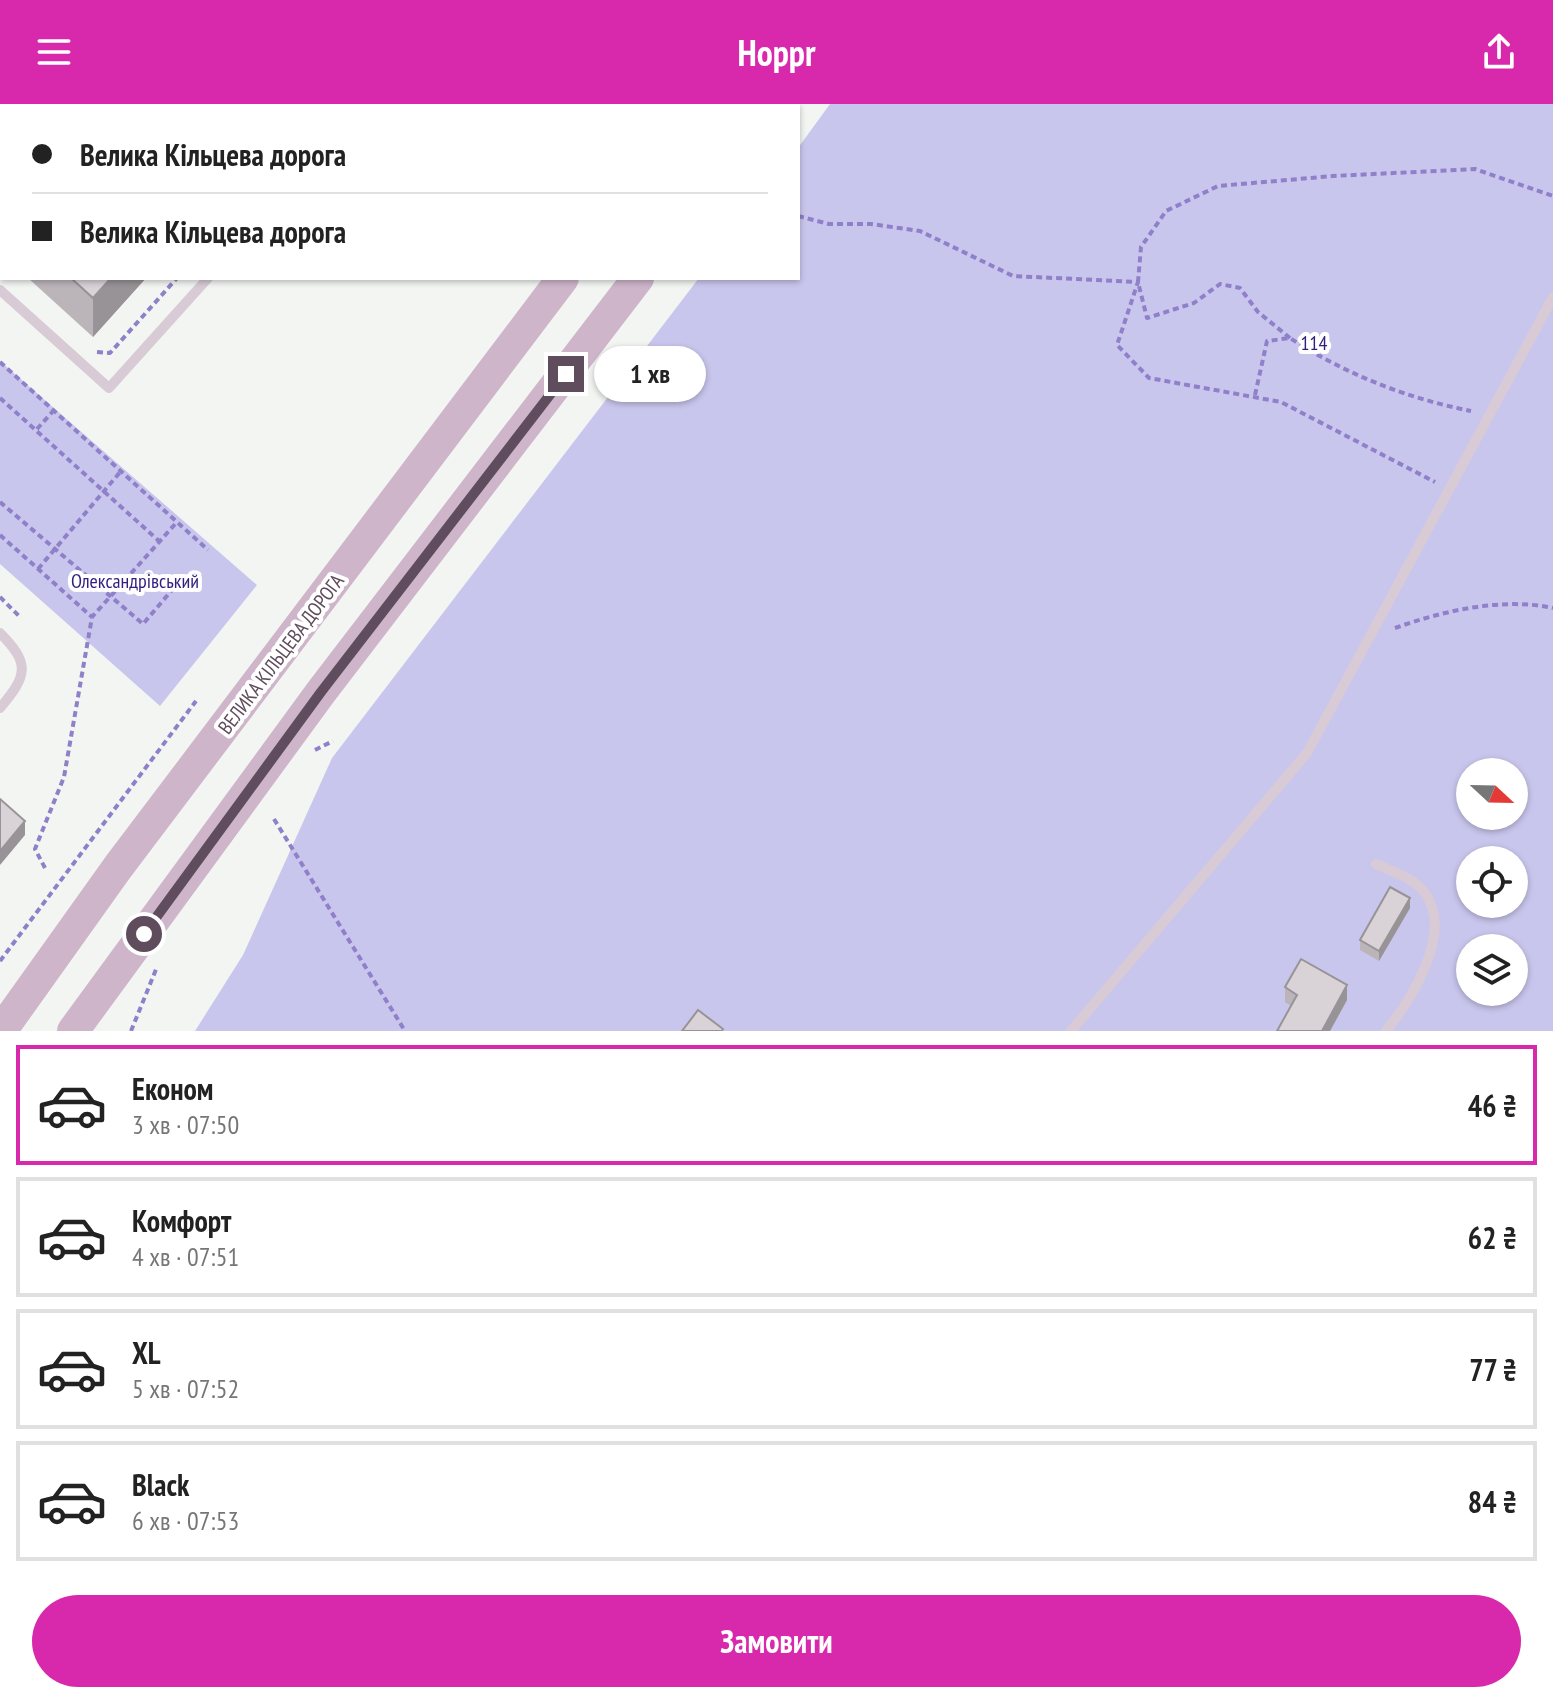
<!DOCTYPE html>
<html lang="uk">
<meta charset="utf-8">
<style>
:root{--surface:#fff;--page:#f6f6f6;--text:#222;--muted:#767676;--line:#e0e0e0;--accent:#d829ac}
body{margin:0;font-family:"PT Sans Narrow",sans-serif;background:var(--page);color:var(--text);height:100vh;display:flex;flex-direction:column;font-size:30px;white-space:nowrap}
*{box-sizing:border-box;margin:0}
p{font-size:26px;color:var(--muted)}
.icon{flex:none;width:44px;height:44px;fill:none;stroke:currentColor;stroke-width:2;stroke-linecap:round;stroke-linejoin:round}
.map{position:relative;height:927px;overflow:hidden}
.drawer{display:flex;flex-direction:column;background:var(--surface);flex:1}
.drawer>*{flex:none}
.hud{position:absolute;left:0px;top:0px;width:800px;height:176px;box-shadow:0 2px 6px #0004;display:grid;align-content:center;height:176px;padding:0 32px;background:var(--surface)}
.needle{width:52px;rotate:112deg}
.fabs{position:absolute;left:1456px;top:654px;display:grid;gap:16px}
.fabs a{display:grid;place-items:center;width:72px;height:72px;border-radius:50%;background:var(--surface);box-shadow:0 2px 6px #0004;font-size:40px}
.end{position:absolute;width:36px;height:36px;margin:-18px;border:10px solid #5f4c5c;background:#fff;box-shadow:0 0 0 4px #fff}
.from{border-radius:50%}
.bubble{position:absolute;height:56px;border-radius:28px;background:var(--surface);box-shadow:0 2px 6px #0004;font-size:26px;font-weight:700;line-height:56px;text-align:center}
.hud b{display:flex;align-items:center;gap:28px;height:76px;font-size:30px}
.hud b+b{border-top:2px solid var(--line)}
.hud i{width:20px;height:20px;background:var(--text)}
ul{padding:14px 0 0;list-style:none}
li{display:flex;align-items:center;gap:24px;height:120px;margin:0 16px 12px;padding:0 16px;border:4px solid var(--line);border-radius:0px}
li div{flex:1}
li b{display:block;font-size:30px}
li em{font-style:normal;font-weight:700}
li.selected{border-color:var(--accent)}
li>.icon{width:72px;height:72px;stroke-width:1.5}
.cta{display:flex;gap:16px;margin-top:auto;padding:16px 32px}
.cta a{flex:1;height:92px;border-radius:48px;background:var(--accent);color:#fff;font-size:32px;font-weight:700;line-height:92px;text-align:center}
header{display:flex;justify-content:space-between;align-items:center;height:104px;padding:0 32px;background:var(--accent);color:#fff;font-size:36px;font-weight:700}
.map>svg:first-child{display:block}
.green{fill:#c9c6ed;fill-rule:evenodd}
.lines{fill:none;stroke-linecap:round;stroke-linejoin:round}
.path{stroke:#8f80c9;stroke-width:4;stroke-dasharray:6 4;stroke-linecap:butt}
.lane{stroke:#d8cbd6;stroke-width:10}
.primary{stroke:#ceb5ca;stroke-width:32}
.wall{fill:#bbb5b9}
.shaded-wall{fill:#989396}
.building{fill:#d9d2d7;stroke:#989396;stroke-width:2}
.route{stroke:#5f4c5c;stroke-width:10}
.labels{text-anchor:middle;stroke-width:8;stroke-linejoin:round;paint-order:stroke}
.park-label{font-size:20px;fill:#311f7d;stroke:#fff}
.street-label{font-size:20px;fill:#5f4c5c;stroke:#fff}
</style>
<header><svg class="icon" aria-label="menu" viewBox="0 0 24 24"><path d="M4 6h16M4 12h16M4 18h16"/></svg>Hoppr<svg class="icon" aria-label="share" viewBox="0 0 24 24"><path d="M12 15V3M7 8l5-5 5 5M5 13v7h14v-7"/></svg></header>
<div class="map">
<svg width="1553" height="927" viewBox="0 0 1553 927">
<rect width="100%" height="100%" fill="#f3f5f3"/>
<!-- green -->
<g class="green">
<path d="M 830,0 L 1553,0 L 1553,927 L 195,927 L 243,851 L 332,654 L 699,174 L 798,174 L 798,44 ZM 1470,668 L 1514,668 L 1514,712 L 1470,712 ZM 1470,756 L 1514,756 L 1514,800 L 1470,800 ZM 1470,844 L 1514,844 L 1514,888 L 1470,888 Z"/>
<polygon points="0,257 257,481 160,602 0,460"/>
</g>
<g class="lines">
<!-- path -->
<g class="path">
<polyline points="331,2 333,0"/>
<polyline points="798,112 829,120 871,120 920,127 1013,172 1138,178 1117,241 1149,274 1281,298 1435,378"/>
<polyline points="1290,234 1258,208 1240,184 1220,180 1194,199 1147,214 1138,178 1141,143 1166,107 1218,82 1333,72 1475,65 1553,92"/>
<polyline points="97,248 110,249 177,174"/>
<polyline points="0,258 208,446"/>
<path d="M 1255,291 L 1267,237 L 1290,234 C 1345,270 1406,294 1471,307"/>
<polyline points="0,294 159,437"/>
<polyline points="37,325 54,306"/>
<polyline points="0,398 143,520 178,479"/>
<polyline points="0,431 92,513"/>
<polyline points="38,465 121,367"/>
<polyline points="0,493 21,514"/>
<path d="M 1395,524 C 1443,507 1502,493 1553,504"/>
<polyline points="315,646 333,637"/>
<polyline points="274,715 405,927"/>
<polyline points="45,764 35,745 64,673 92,513 177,418"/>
<polyline points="0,857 196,597"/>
<polyline points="131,927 157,863"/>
</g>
<!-- lane -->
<g class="lane">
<polyline points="18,0 20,2"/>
<polyline points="156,2 158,0"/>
<polyline points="361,2 363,0"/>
<polyline points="0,186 109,284 208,174"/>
<path d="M 0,529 C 31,560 27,572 0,604"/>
<path d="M 1376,760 C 1391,767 1414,774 1425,789 C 1454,829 1411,896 1386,927"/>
<polyline points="1071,927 1307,649 1553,193"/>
</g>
<!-- primary -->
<g class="primary">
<polyline points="694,2 696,0"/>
<polyline points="768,2 769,0"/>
<polyline points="1,927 118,763 563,174"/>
<polyline points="73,927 321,588 638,174"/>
</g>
</g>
<!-- wall -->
<g class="wall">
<polygon points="0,16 2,18 2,163 0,161"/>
<polygon points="28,174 146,174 93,233"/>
<polygon points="1410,804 1379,857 1360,846 1360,836"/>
<polygon points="1285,883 1347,896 1330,927 1277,927 1291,902 1285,898"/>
</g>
<!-- shaded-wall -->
<g class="shaded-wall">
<polygon points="285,0 320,0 318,2 283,2"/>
<polygon points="111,174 146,174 93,233 93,194"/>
<polygon points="25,717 25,731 0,761 0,747"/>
<polygon points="1410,794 1410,804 1379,857 1379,847"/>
<polygon points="1347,881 1347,896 1330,927 1322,927"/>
</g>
<!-- building -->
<g class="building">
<polygon points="37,0 75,0 73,2 39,2"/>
<polygon points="194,0 285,0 283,2 192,2"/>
<polygon points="0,16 2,18 2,124 0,122"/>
<polygon points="71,174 111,174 93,194"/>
<polygon points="0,695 25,717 0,747"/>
<polygon points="1390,783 1410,794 1379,847 1360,836"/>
<polygon points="1301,855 1347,881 1322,927 1277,927 1297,891 1285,883"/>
<polygon points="698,906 723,925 722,927 682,927"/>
</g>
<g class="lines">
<!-- route -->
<polyline class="route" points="144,830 321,588 566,270"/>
</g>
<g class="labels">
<!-- park labels -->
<g class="park-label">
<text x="1314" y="246">114</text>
<text x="135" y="484">Олександрівський</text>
</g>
<!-- street labels -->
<g class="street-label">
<text transform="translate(281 550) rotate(-53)" y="7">ВЕЛИКА КІЛЬЦЕВА ДОРОГА</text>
</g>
</g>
</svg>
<div class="fabs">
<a><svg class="needle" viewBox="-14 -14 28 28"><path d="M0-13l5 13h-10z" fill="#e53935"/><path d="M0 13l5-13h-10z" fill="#767676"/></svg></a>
<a><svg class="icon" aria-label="locate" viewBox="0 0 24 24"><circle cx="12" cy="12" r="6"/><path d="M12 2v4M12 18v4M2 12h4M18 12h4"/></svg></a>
<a><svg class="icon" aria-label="layers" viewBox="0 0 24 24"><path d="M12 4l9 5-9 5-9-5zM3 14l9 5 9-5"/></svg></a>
</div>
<i class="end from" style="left:144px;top:830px"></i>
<i class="end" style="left:566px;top:270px"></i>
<div class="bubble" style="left:594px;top:242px;width:112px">1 хв</div>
<div class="hud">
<b><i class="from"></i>Велика Кільцева дорога</b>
<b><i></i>Велика Кільцева дорога</b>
</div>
</div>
<section class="drawer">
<ul>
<li class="selected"><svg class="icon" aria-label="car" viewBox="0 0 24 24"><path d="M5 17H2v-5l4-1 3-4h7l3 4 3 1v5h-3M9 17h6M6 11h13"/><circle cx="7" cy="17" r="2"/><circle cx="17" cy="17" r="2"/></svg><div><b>Економ</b><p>3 хв · 07:50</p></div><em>46 ₴</em></li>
<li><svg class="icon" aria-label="car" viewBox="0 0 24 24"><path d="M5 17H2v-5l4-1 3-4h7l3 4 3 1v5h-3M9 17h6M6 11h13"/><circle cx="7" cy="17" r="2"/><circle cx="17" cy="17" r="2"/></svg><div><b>Комфорт</b><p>4 хв · 07:51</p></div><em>62 ₴</em></li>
<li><svg class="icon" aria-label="car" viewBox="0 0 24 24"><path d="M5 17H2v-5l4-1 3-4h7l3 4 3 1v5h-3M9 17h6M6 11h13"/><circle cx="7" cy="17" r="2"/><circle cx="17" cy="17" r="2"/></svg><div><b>XL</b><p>5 хв · 07:52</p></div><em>77 ₴</em></li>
<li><svg class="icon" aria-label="car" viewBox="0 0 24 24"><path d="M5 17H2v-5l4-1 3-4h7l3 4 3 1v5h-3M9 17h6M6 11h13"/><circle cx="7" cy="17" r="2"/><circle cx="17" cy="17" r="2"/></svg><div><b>Black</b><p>6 хв · 07:53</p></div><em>84 ₴</em></li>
</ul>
<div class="cta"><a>Замовити</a></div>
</section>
